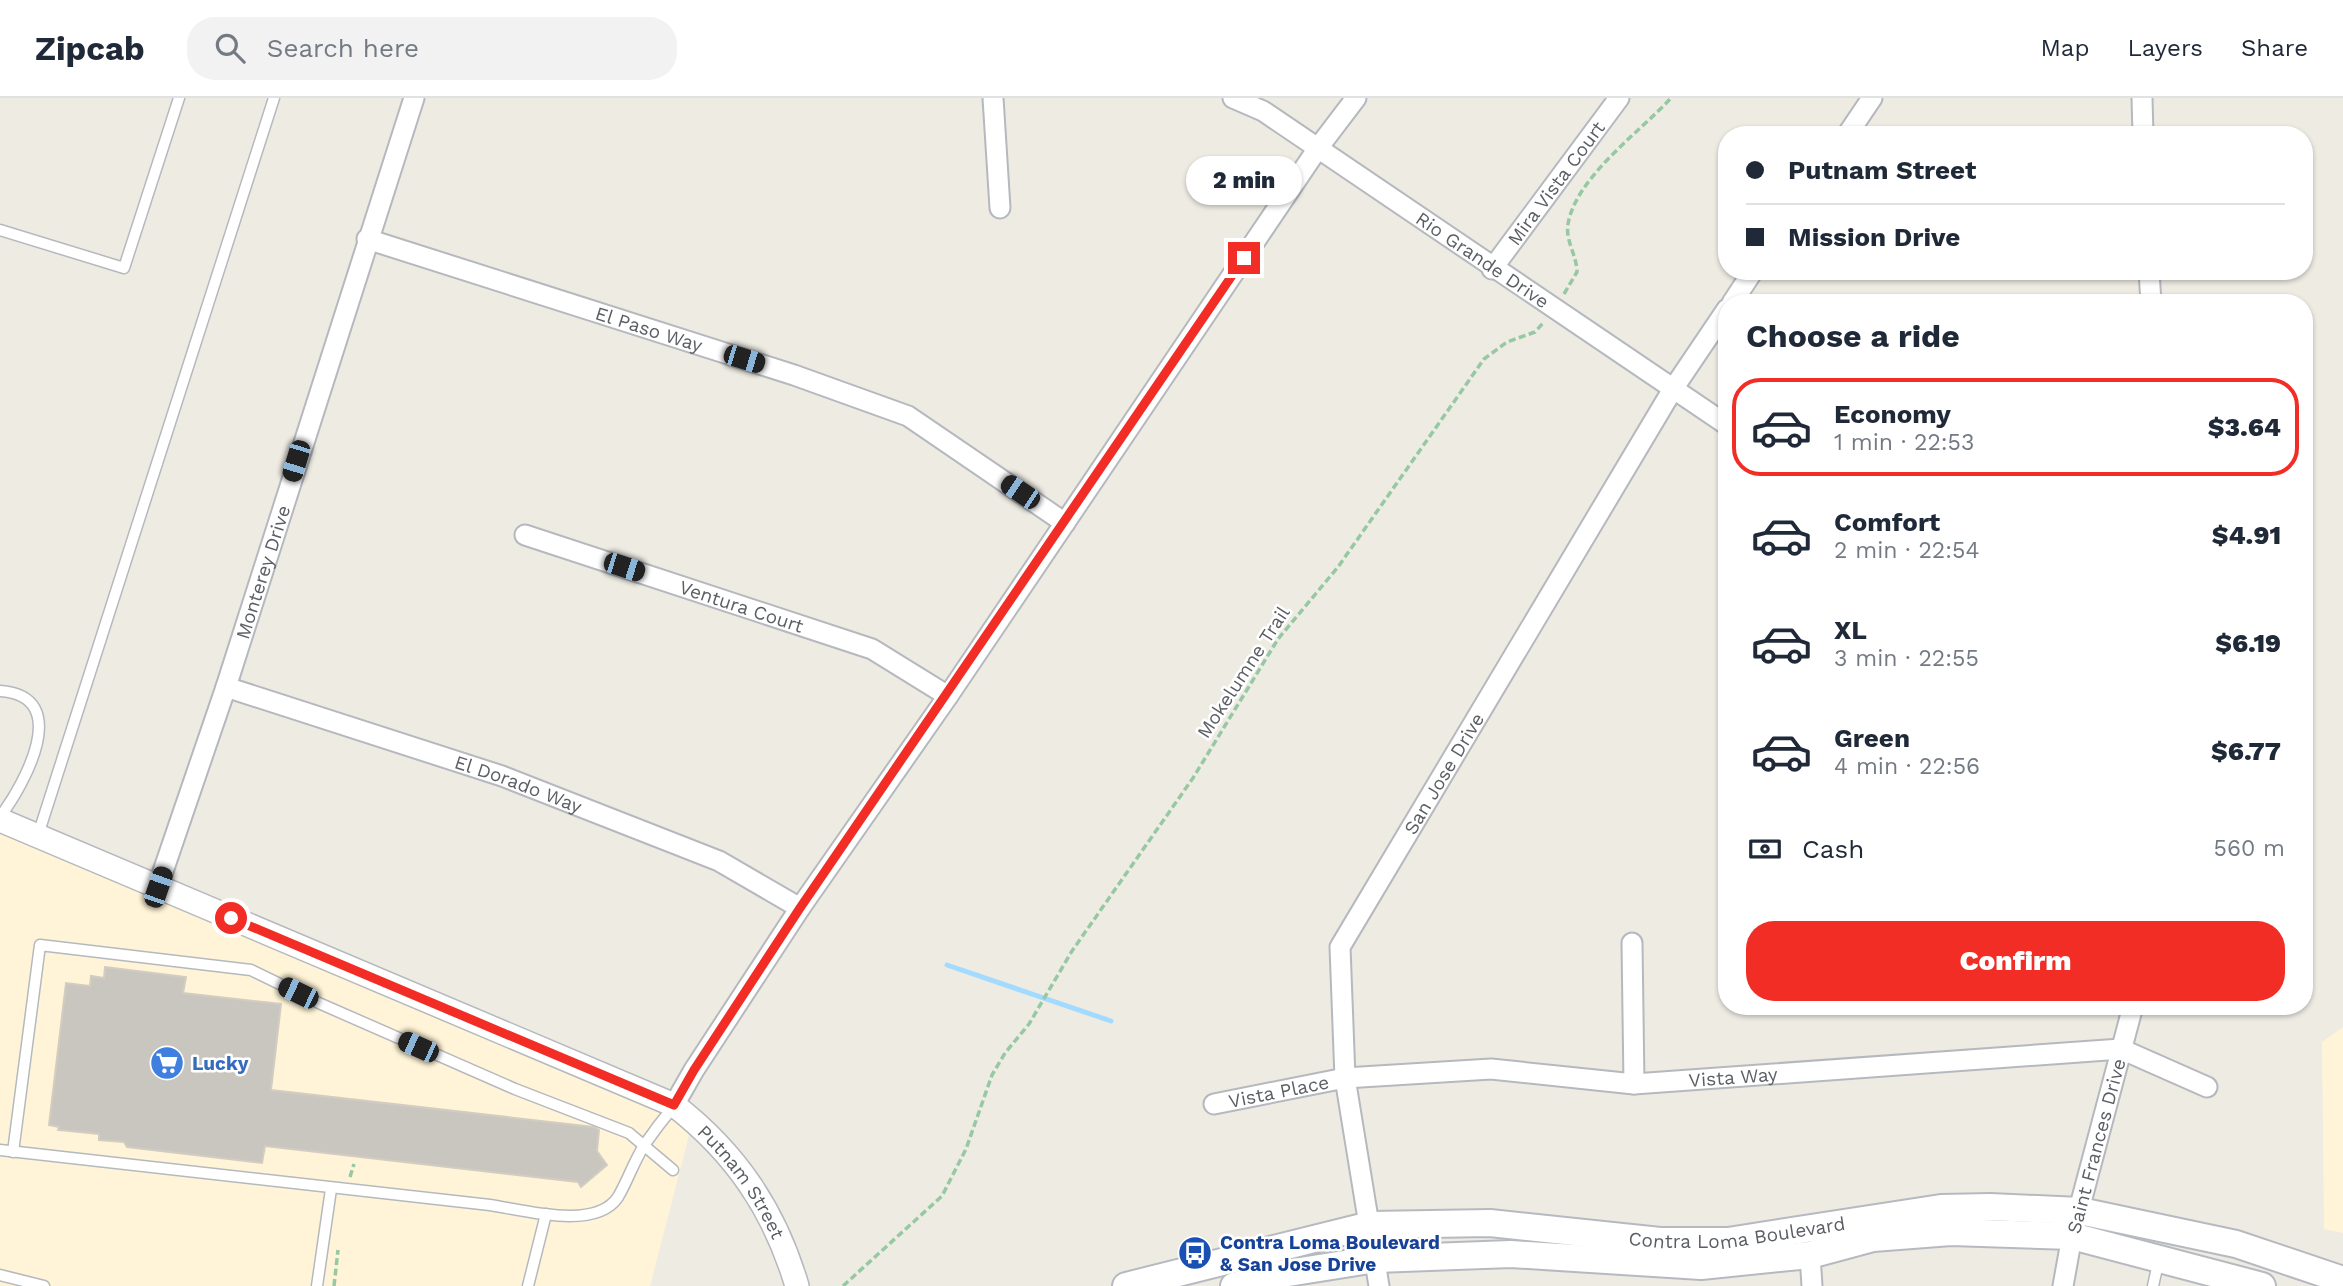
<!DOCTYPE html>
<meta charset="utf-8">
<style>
:root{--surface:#fff;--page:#f2f2f3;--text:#1f2937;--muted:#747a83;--line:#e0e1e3;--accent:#f12d26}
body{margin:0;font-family:"Work Sans",sans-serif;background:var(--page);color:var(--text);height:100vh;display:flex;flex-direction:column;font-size:26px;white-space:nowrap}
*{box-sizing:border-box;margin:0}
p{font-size:23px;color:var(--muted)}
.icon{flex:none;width:38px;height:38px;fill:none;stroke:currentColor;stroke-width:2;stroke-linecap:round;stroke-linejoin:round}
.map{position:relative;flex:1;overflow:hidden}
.panel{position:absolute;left:1718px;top:196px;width:595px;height:721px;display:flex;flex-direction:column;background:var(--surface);border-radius:28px;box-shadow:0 2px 5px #0004}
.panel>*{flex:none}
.top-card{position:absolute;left:1718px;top:28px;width:595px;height:154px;border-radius:28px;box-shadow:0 2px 5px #0004;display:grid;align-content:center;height:154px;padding:0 28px;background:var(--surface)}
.end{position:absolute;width:32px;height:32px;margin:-16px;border:9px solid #f12d26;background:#fff;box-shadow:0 0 0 4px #fff}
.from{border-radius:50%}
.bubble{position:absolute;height:49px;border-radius:24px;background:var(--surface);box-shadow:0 2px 5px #0004;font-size:23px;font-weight:800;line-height:49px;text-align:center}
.car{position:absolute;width:21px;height:42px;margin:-21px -10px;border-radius:9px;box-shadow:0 0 5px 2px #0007;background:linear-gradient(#222 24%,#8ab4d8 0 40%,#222 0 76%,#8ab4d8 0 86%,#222 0)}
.top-card b{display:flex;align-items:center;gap:24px;height:66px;font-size:26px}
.top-card b+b{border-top:2px solid var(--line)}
.top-card i{width:18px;height:18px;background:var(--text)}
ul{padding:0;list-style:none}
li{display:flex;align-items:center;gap:21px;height:98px;margin:0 14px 10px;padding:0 14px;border:4px solid transparent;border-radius:28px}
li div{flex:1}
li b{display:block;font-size:26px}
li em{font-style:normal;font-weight:800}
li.on{border-color:var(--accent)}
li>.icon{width:63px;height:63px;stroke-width:1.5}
h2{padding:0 28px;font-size:32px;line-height:84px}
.pay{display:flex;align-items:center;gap:18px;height:77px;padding:0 28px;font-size:26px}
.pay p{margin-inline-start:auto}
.cta{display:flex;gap:14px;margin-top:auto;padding:14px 28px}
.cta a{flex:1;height:80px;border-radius:28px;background:var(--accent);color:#fff;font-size:28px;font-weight:800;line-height:80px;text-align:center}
header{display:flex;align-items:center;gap:42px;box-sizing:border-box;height:98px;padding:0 35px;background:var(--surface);border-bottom:2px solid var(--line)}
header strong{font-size:33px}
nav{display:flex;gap:38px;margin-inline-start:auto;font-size:24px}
.search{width:490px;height:63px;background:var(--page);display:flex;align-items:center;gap:18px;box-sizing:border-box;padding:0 24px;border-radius:28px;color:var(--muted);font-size:26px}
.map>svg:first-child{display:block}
.commercial{fill:#fff4d7}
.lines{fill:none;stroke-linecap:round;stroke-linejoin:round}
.stream{stroke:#a2dbff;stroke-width:5}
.building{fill:#c9c6c0;stroke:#d3cdc1;stroke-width:2}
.service-casing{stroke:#b5b9be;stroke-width:13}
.minor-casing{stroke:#b5b9be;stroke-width:23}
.tertiary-casing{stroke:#b5b9be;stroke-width:26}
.secondary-casing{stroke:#b6bac0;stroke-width:30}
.path{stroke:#96c9a3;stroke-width:3.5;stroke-dasharray:7 3.5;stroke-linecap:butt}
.service{stroke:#fff;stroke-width:10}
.minor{stroke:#fff;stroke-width:19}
.tertiary{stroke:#fff;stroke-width:23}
.secondary{stroke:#fff;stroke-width:26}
.route{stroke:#f12d26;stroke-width:9}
.labels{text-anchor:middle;stroke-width:5;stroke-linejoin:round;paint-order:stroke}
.street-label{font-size:19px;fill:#5b5f64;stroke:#fff}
.shop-label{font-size:19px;font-weight:bold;fill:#366cbe;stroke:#fff;text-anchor:start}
.transit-label{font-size:19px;font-weight:bold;fill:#164399;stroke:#fff;text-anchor:start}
</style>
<header>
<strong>Zipcab</strong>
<div class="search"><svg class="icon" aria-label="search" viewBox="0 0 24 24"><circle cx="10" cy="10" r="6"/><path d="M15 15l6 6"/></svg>Search here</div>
<nav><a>Map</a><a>Layers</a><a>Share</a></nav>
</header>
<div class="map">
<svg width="2343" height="1188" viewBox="0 0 2343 1188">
<rect width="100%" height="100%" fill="#eeebe3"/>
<!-- commercial -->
<g class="commercial">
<polygon points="0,722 693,1022 650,1188 0,1188"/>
<polygon points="2343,929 2343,1135 2324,1131 2322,944"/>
</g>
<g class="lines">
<!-- stream -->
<polyline class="stream" points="947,867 1111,923"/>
</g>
<!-- building -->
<polygon class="building" points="105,869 186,879 183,895 281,906 271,992 594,1029 599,1032 597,1053 607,1067 581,1089 578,1084 265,1048 262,1065 127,1049 124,1044 99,1042 99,1036 58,1032 59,1029 49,1027 66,885 90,888 91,878 104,880"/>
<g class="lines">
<!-- service casing -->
<g class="service-casing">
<g id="service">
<polyline points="0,132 124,170 179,0"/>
<path d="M 0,593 C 74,598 24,687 0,719"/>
<polyline points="38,737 274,0"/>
<path d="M 0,1052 L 490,1107 C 523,1112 596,1133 618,1099 C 628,1082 634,1063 645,1046 C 654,1033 664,1020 674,1008"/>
<polyline points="13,1054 40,847 251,872 321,906 515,991 629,1035 673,1072"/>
<polyline points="0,1177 44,1188"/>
<polyline points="317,1188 331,1091"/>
<polyline points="528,1188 546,1116"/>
<polyline points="2153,1188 2159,1161"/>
</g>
</g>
<!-- minor casing -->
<g class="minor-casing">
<g id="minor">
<polyline points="993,0 1000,110"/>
<path id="s1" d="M 1233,0 L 1263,13 L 1727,327"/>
<polyline points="2142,0 2143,37"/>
<polyline points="1847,37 1872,0"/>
<path id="s2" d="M 367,141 L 794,277 L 908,318 L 1065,425"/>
<path id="s3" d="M 1492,171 L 1619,0"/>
<polyline points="2149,173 2151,205"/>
<polyline points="1732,205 1753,173"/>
<path id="s4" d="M 525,437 L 872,551 L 948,598"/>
<path id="s5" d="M 226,589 L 502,678 L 719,763 L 800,810"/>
<path id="s6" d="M 158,788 L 226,589 L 414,0"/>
<polyline points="1632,845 1634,986"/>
<path id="s7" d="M 1214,1006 L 1345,980 L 1491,971 L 1634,986 L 2121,951 L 2207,989"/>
<polyline points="674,1007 694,972 800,810 948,598 1318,50 1356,0"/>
<polyline points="1810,1157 1812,1188"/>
<path id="s8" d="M 1379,1188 L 1345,980 L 1340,849 L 1673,291 L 1727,211"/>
<path id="s9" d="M 2063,1188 L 2072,1138 L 2133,908"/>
</g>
</g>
<!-- tertiary casing -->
<g class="tertiary-casing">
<g id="tertiary">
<path id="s10" d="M 0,722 L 674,1007 C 736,1055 775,1113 797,1188"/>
</g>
</g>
<!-- secondary casing -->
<g class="secondary-casing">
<g id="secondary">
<path id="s11" d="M 1126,1188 L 1370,1127 L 1490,1125 L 1660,1143 L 1728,1143 L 1941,1110 L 1990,1109 L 2080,1113 L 2236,1146 L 2343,1182"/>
<polyline points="1234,1188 1275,1177 1376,1161 1511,1156 1701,1168 1810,1157 1873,1140 1951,1134 2072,1138 2262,1188"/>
</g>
</g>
<!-- path -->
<g class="path">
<path d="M 1564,196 L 1577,174 C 1577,158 1565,142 1568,126 C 1576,79 1640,34 1671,0"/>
<polyline points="350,1079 354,1066"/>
<polyline points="334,1188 338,1152"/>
<polyline points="843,1188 942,1098 966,1051 992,977 1005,955 1029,926 1072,853 1193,680 1278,541 1338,469 1484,261 1507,244 1535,234 1543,225"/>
</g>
<!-- service -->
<use href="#service" class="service"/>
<!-- minor -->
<use href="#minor" class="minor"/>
<!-- tertiary -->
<use href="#tertiary" class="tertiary"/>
<!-- secondary -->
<use href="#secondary" class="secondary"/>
</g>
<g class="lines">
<!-- route -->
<polyline class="route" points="231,820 674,1007 694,972 800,810 1244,160"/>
</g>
<!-- icons -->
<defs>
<g id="supermarket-disc" transform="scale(1.75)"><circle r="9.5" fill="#3f7fe0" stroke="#fff"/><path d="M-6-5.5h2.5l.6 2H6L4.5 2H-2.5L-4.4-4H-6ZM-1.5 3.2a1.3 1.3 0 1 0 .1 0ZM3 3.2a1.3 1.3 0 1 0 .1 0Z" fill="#fff"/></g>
<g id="bus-disc" transform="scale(1.75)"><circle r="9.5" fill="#1a4fb4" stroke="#fff"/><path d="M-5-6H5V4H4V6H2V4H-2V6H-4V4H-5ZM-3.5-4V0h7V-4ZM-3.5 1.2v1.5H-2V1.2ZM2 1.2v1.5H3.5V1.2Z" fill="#fff"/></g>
</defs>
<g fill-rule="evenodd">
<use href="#supermarket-disc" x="167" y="965"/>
<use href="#bus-disc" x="1195" y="1155"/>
</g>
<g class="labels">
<!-- street labels -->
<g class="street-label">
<text dy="7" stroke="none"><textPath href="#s3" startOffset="107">Mira Vista Court</textPath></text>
<text dy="7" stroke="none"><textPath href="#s1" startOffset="298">Rio Grande Drive</textPath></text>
<text dy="7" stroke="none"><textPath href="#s2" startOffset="296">El Paso Way</textPath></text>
<text dy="7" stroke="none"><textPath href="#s6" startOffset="331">Monterey Drive</textPath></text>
<text dy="7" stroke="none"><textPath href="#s4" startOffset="228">Ventura Court</textPath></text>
<text transform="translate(1243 574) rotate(-57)" y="7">Mokelumne Trail</text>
<text dy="7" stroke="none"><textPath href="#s8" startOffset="544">San Jose Drive</textPath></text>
<text dy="7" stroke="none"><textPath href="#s5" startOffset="308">El Dorado Way</textPath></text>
<text dy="7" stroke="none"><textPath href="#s7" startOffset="523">Vista Way</textPath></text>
<text dy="7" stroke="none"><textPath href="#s7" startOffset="66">Vista Place</textPath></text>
<text dy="7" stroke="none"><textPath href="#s9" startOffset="144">Saint Frances Drive</textPath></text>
<text dy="7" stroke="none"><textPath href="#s10" startOffset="835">Putnam Street</textPath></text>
<text dy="7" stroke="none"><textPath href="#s11" startOffset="620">Contra Loma Boulevard</textPath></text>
</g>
<!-- shop labels -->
<g class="shop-label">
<text x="192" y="972">Lucky</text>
</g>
<!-- transit labels -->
<g class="transit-label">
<text x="1220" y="1151">Contra Loma Boulevard<tspan x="1220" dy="22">&amp; San Jose Drive</tspan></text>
</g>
</g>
</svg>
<i class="end from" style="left:231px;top:820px"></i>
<i class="end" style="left:1244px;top:160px"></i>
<div class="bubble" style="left:1186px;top:58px;width:116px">2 min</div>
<i class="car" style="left:744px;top:261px;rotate:107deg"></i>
<i class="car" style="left:296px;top:363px;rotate:197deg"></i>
<i class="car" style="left:1020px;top:394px;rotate:304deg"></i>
<i class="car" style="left:624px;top:469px;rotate:108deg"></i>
<i class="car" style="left:158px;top:789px;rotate:19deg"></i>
<i class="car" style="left:298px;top:895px;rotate:296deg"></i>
<i class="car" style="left:418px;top:949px;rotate:294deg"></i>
<div class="top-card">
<b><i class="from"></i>Putnam Street</b>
<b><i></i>Mission Drive</b>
</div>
<section class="panel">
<h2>Choose a ride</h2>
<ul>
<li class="on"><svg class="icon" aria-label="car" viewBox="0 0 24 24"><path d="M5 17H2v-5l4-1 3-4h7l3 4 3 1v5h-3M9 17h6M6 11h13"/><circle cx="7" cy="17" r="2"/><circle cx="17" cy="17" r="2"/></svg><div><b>Economy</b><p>1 min · 22:53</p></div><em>$3.64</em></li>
<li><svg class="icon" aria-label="car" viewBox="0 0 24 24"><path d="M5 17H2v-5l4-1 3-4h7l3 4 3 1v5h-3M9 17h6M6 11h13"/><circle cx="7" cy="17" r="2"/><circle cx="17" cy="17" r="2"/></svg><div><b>Comfort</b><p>2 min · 22:54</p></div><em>$4.91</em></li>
<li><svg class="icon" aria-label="car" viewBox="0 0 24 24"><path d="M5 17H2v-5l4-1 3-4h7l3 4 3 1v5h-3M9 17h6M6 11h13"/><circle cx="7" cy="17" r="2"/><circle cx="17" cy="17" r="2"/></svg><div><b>XL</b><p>3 min · 22:55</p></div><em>$6.19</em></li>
<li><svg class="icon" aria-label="car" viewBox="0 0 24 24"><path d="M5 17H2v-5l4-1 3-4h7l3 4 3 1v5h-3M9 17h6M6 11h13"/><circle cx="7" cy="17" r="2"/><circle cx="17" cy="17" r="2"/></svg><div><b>Green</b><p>4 min · 22:56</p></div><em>$6.77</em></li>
</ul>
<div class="pay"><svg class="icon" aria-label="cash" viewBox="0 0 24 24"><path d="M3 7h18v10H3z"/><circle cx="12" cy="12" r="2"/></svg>Cash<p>560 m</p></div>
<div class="cta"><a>Confirm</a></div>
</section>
</div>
